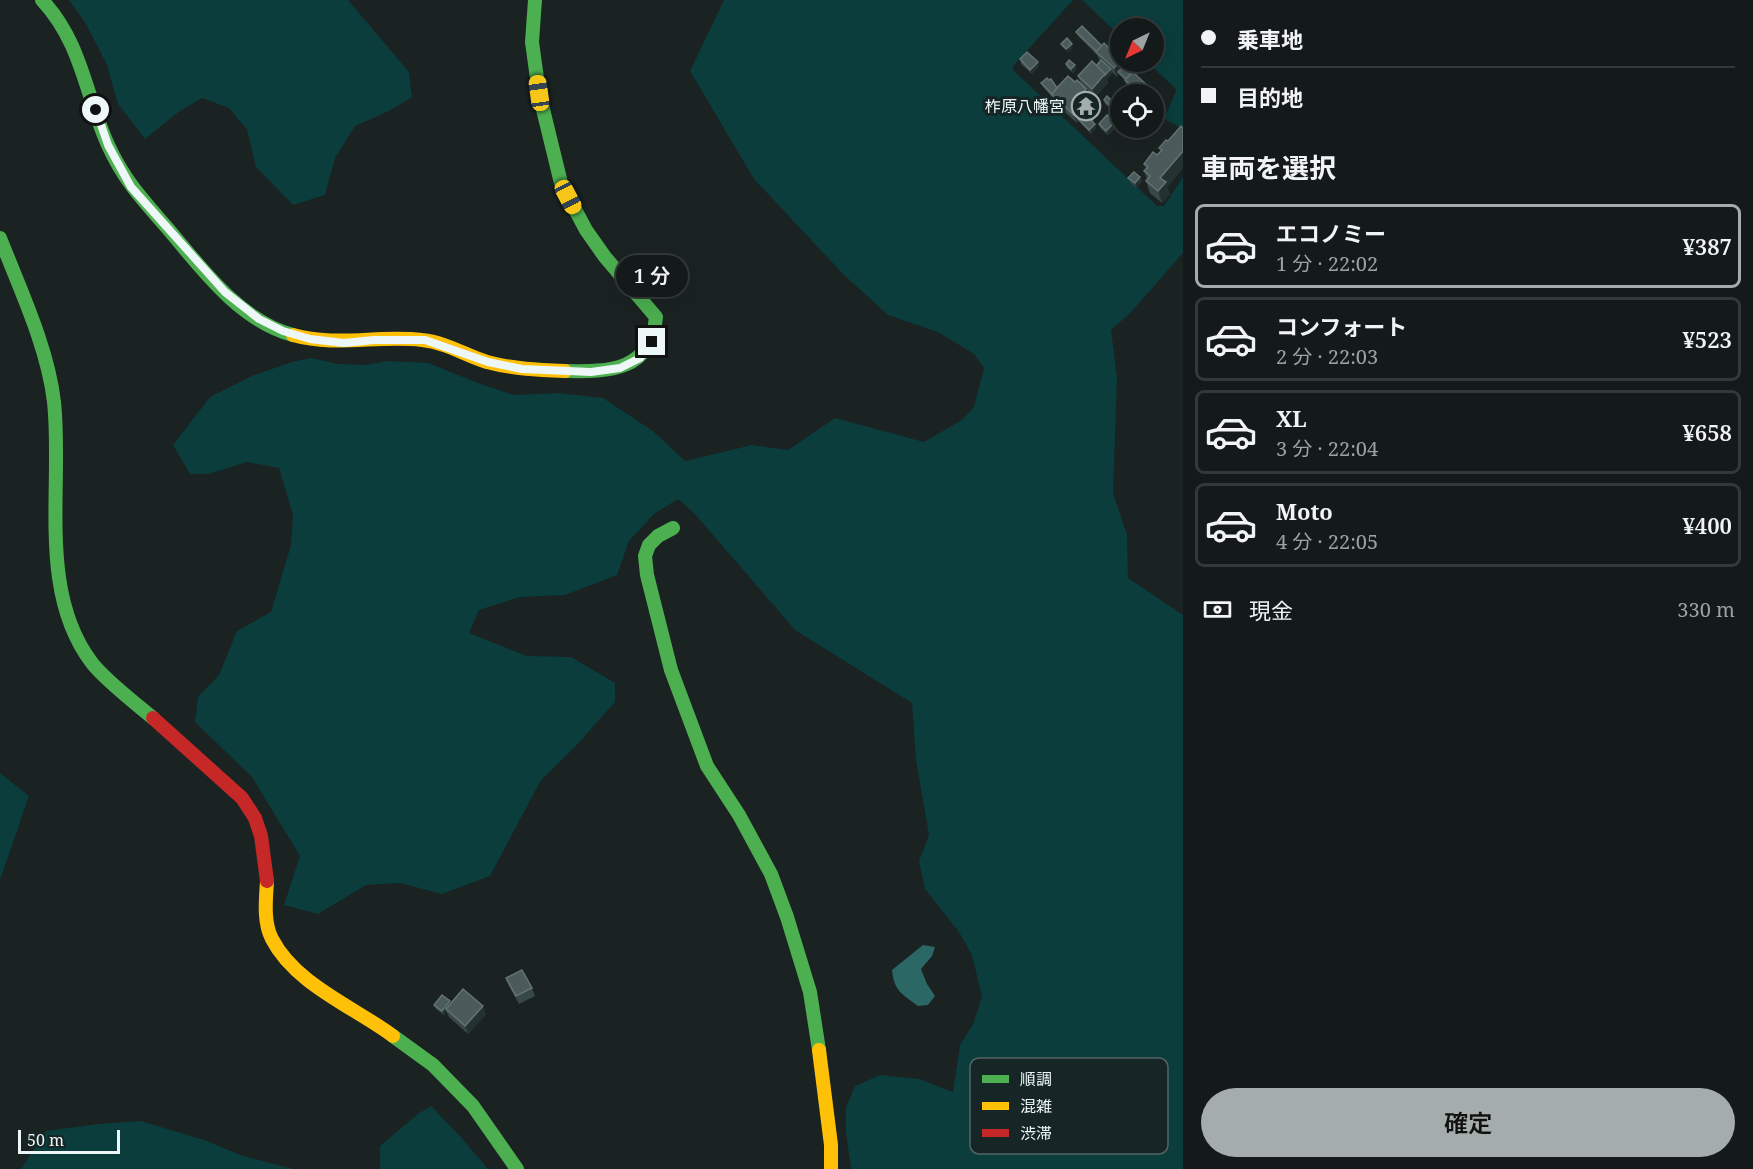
<!DOCTYPE html>
<html lang="ja">
<meta charset="utf-8">
<style>
:root{--surface:#141a1a;--page:#1d2323;--text:#f1f3f6;--muted:#9da1a2;--line:#333839;--accent:#a4acac}
body{margin:0;font-family:"Noto Serif","Noto Sans JP",serif;background:var(--page);color:var(--text);height:100vh;display:flex;flex-direction:column;font-size:22px;white-space:nowrap}
*{box-sizing:border-box;margin:0}
p{font-size:20px;color:var(--muted)}
.icon{flex:none;width:33px;height:33px;fill:none;stroke:currentColor;stroke-width:2;stroke-linecap:round;stroke-linejoin:round}
.map{position:relative;flex:1;overflow:hidden}
.details{display:flex;flex-direction:column;background:var(--surface);width:570px}
.details>*{flex:none}
.guide{display:grid;align-content:center;height:132px;padding:0 18px;background:var(--surface)}
.needle{width:39px;rotate:223deg}
.fabs{position:absolute;left:1110px;top:18px;display:grid;gap:12px}
.fabs a{display:grid;place-items:center;width:54px;height:54px;border-radius:50%;background:var(--surface);box-shadow:0 6px 24px #0002,0 0 0 2px var(--line);font-size:30px}
.scale{position:absolute;left:18px;bottom:15px;width:102px;box-sizing:border-box;padding-left:6px;border:3px solid #eef7f7;border-top:0;font-size:16px;line-height:21px;white-space:nowrap;color:#eef7f7;-webkit-text-stroke:4px #162525;paint-order:stroke}
.end{position:absolute;width:27px;height:27px;margin:-14px;border:8px solid #eef7f7;background:#111;box-shadow:0 0 0 3px #111}
.from{border-radius:50%}
.bubble{position:absolute;height:42px;border-radius:21px;background:var(--surface);box-shadow:0 6px 24px #0002,0 0 0 2px var(--line);font-size:20px;font-weight:600;line-height:42px;text-align:center}
.car{position:absolute;width:18px;height:36px;margin:-18px -9px;border-radius:8px;box-shadow:0 0 4px 2px #0007;background:linear-gradient(#f5c518 24%,#345 0 40%,#f5c518 0 76%,#345 0 86%,#f5c518 0)}
.guide b{display:flex;align-items:center;gap:21px;height:57px;font-size:22px}
.guide b+b{border-top:2px solid var(--line)}
.guide i{width:15px;height:15px;background:var(--text)}
ul{padding:0;list-style:none}
li{display:flex;align-items:center;gap:18px;height:84px;margin:0 12px 9px;padding:0 6px;border:3px solid var(--line);border-radius:9px}
li div{flex:1}
li b{display:block;font-size:22px}
li em{font-style:normal;font-weight:600}
li.active{border-color:var(--accent)}
li>.icon{width:54px;height:54px;stroke-width:1.5}
h2{padding:0 18px;font-size:27px;line-height:72px}
.pay{display:flex;align-items:center;gap:15px;height:66px;padding:0 18px;font-size:22px}
.pay p{margin-inline-start:auto}
.button{display:flex;gap:12px;margin-top:auto;padding:12px 18px}
.button a{flex:1;height:69px;border-radius:36px;background:var(--accent);color:#111;font-size:24px;font-weight:600;line-height:69px;text-align:center}
main{display:flex;flex:1;min-height:0}
.map>svg:first-child{display:block}
.green{fill:#0a3d3c}
.water{fill:#2a6765}
.lines{fill:none;stroke-linecap:round;stroke-linejoin:round}
.fast{stroke:#4caf50;stroke-width:14}
.slow{stroke:#ffc107;stroke-width:14}
.jam{stroke:#c62828;stroke-width:14}
.wall{fill:#384848}
.shaded-wall{fill:#243131}
.building{fill:#4b5b5b;stroke:#657373;stroke-width:1.5}
.route{stroke:#eef7f7;stroke-width:8}
.labels{text-anchor:middle;stroke-width:6;stroke-linejoin:round;paint-order:stroke}
.poi-label{font-size:16px;fill:#eef7f7;stroke:#162525;text-anchor:end}
.key{fill:#162525;stroke:#576464;stroke-width:1.5}
.key-label{font-size:16px;fill:#eef7f7}
</style>
<main>
<div class="map">
<svg width="1183" height="1169" viewBox="0 0 1183 1169">
<rect width="100%" height="100%" fill="#1a2222"/>
<!-- green -->
<g class="green">
<polygon points="69,0 348,0 409,72 412,97 389,111 355,126 335,158 325,195 293,205 256,167 247,130 229,108 202,98 177,113 145,139 118,104 107,65 86,24"/>
<polygon points="724,0 1073,0 1014,65 1013,70 1157,206 1164,206 1183,177 1183,253 1132,311 1111,330 1117,378 1113,493 1127,535 1128,578 1183,615 1183,1169 851,1169 846,1132 846,1107 855,1086 880,1075 919,1079 953,1092 960,1045 973,1024 982,997 972,955 959,932 925,889 919,861 929,835 916,760 912,703 795,630 694,513 678,499 654,514 629,541 617,575 565,595 520,597 479,610 469,633 527,656 571,657 615,683 615,702 575,747 541,780 490,876 442,894 400,883 366,885 318,914 284,905 300,856 252,777 195,722 198,697 219,675 237,631 271,612 291,545 293,515 279,468 247,462 209,474 190,474 173,445 210,397 254,375 292,362 311,358 338,364 365,365 387,361 428,363 478,383 514,395 560,393 603,398 653,431 685,461 752,445 788,450 835,418 924,442 962,420 974,407 984,368 974,354 938,332 888,315 843,274 754,179 690,71"/>
<polygon points="1082,0 1183,0 1183,129 1166,120 1165,117 1176,91 1175,88 1147,62 1154,62 1154,28 1120,28 1120,36"/>
<polygon points="0,773 29,796 0,880"/>
<polygon points="431,1106 459,1135 488,1169 380,1169 380,1146 418,1114"/>
<polygon points="141,1121 204,1140 243,1156 293,1169 21,1169 46,1131 98,1124"/>
</g>
<!-- water -->
<path class="water" d="M 923,945 L 935,947 L 932,956 L 921,969 L 927,984 L 935,996 L 928,1005 L 918,1006 C 902,994 894,991 892,970 Z"/>
<g class="lines">
<!-- fast -->
<g class="fast">
<path d="M 42,0 C 82,43 85,94 108,145 C 125,182 143,200 169,230 C 202,269 240,321 293,335"/>
<path d="M 535,0 L 532,42 L 539,93 L 561,183 L 586,230 L 605,257 L 656,317 C 651,371 610,372 565,371"/>
<path d="M 0,238 C 20,289 48,348 54,402 C 63,487 37,591 92,663 C 105,680 135,703 153,718"/>
<polyline points="673,528 658,536 649,545 645,556 647,575 671,670 707,766 739,815 771,874 787,917 810,992 819,1050"/>
<polyline points="393,1036 433,1065 473,1106 517,1169"/>
</g>
<!-- slow -->
<g class="slow">
<path d="M 293,335 C 336,347 378,335 422,340 C 445,342 465,355 487,362 C 513,369 539,370 565,371"/>
<path d="M 267,881 C 266,899 263,922 272,939 C 295,984 354,1007 393,1036"/>
<polyline points="819,1050 831,1145 831,1169"/>
</g>
<!-- jam -->
<polyline class="jam" points="153,718 242,798 255,818 261,836 267,881"/>
</g>
<!-- wall -->
<g class="wall">
<polygon points="1076,32 1102,46 1120,62 1122,62 1124,66 1153,94 1129,94 1125,81 1119,74 1117,77 1112,72 1112,73 1107,79 1108,83 1095,97 1081,84 1078,76 1096,66 1100,61 1097,55 1078,36"/>
<polygon points="1020,59 1039,66 1032,74 1021,64"/>
<polygon points="1066,64 1076,70 1073,73 1067,68"/>
<polygon points="1041,83 1089,95 1094,106 1085,115 1093,119 1096,128 1091,134 1079,121 1077,123 1054,102 1052,97 1043,87"/>
<polygon points="1104,100 1114,105 1111,109 1105,104"/>
<polygon points="1114,123 1116,127 1108,135 1100,128 1099,124"/>
<polygon points="1183,128 1183,168 1167,187 1170,194 1162,203 1150,193 1146,181 1147,179 1144,171 1146,169 1144,164 1157,155 1161,151 1159,148 1168,141"/>
<polygon points="1140,177 1142,181 1136,188 1130,182 1128,178"/>
<polygon points="506,978 532,988 535,996 519,1004 509,986"/>
<polygon points="450,1001 451,1004 486,1014 468,1034 449,1017 446,1011 444,1015 436,1009 434,1005"/>
</g>
<!-- shaded-wall -->
<g class="shaded-wall">
<polygon points="1072,44 1073,48 1068,53 1066,49"/>
<polygon points="1120,61 1122,62 1125,68 1118,72 1119,74 1117,77 1114,68"/>
<polygon points="1038,62 1039,66 1032,74 1030,70"/>
<polygon points="1075,65 1076,70 1073,73 1071,69"/>
<polygon points="1111,69 1112,73 1107,79 1108,83 1095,97 1092,89"/>
<polygon points="1151,89 1153,94 1147,94"/>
<polygon points="1091,98 1094,106 1079,121 1078,119 1079,121 1077,123 1074,115"/>
<polygon points="1112,101 1114,105 1111,109 1109,105"/>
<polygon points="1117,114 1118,118 1114,122 1113,118"/>
<polygon points="1114,123 1116,127 1108,135 1106,131"/>
<polygon points="1095,124 1096,128 1091,134 1089,130"/>
<polygon points="1183,151 1183,168 1167,187 1170,194 1162,203 1158,191 1160,178"/>
<polygon points="1140,177 1142,181 1136,188 1135,183"/>
<polygon points="450,1001 451,1005 446,1009 446,1011 444,1015 442,1011"/>
<polygon points="483,1006 486,1014 468,1034 465,1026"/>
</g>
<!-- building -->
<g class="building">
<polygon points="1082,26 1102,46 1097,52 1076,32"/>
<polygon points="1067,38 1072,44 1066,49 1061,44"/>
<polygon points="1104,43 1120,59 1120,61 1114,68 1096,52"/>
<polygon points="1027,52 1038,62 1030,70 1020,59"/>
<polygon points="1069,60 1075,65 1071,69 1066,64"/>
<polygon points="1101,60 1111,69 1105,75 1105,74 1096,66"/>
<polygon points="1092,61 1105,74 1092,89 1078,76"/>
<polygon points="1124,66 1131,73 1126,79 1118,72"/>
<polygon points="1133,72 1151,89 1147,94 1133,94 1127,89 1131,86 1125,80"/>
<polygon points="1068,76 1075,82 1077,80 1086,89 1085,91 1091,98 1074,115 1051,94"/>
<polygon points="1047,78 1049,80 1051,79 1057,88 1052,94 1041,83"/>
<polygon points="1107,96 1112,101 1109,105 1104,100"/>
<polygon points="1113,111 1117,114 1113,118 1109,115"/>
<polygon points="1083,113 1086,116 1088,114 1093,119 1091,121 1095,124 1089,130 1078,119"/>
<polygon points="1107,115 1114,123 1106,131 1099,124"/>
<polygon points="1181,126 1183,128 1183,151 1160,178 1166,182 1158,191 1146,181 1150,176 1144,171 1148,167 1144,164 1153,152 1157,155 1162,150 1159,148 1166,140 1168,141"/>
<polygon points="1134,172 1140,177 1135,183 1128,178"/>
<polygon points="522,970 532,988 516,996 506,978"/>
<polygon points="463,989 483,1006 465,1026 446,1009"/>
<polygon points="442,995 450,1001 442,1011 434,1005"/>
</g>
<g class="lines">
<!-- route -->
<polyline class="route" points="96,110 108,145 131,187 225,292 259,319 283,331 310,339 344,343 374,340 425,340 488,362 522,369 591,372 620,368 640,358 652,342"/>
</g>
<!-- icons -->
<defs>
<g id="temple-ring" transform="scale(1.5)"><circle r="9.5" fill="#162525" stroke="#a4acac" stroke-width="1.5"/><path d="M0-6L5-2H3V0L6.5 2.5H4V6H1.5V3h-3V6H-4V2.5H-6.5L-3 0V-2H-5Z" fill="#a4acac"/></g>
</defs>
<g fill-rule="evenodd">
<use href="#temple-ring" x="1086" y="106"/>
</g>
<g class="labels">
<!-- poi labels -->
<g class="poi-label">
<text x="1065" y="112">柞原八幡宮</text>
</g>
</g>
<!-- legend -->
<rect x="970" y="1058" width="198" height="96" rx="9" class="key"/>
<rect x="982" y="1075" width="27" height="8" fill="#4caf50"/>
<rect x="982" y="1102" width="27" height="8" fill="#ffc107"/>
<rect x="982" y="1129" width="27" height="8" fill="#c62828"/>
<g class="key-label">
<text x="1020" y="1085">順調</text>
<text x="1020" y="1112">混雑</text>
<text x="1020" y="1139">渋滞</text>
</g>
</svg>
<div class="fabs">
<a><svg class="needle" viewBox="-14 -14 28 28"><path d="M0-13l5 13h-10z" fill="#e53935"/><path d="M0 13l5-13h-10z" fill="#9da1a2"/></svg></a>
<a><svg class="icon" aria-label="locate" viewBox="0 0 24 24"><circle cx="12" cy="12" r="6"/><path d="M12 2v4M12 18v4M2 12h4M18 12h4"/></svg></a>
</div>
<div class="scale">50 m</div>
<i class="end from" style="left:96px;top:110px"></i>
<i class="end" style="left:652px;top:342px"></i>
<div class="bubble" style="left:616px;top:255px;width:72px">1 分</div>
<i class="car" style="left:539px;top:93px;rotate:352deg"></i>
<i class="car" style="left:568px;top:197px;rotate:152deg"></i>
</div>
<section class="details">
<div class="guide">
<b><i class="from"></i>乗車地</b>
<b><i></i>目的地</b>
</div>
<h2>車両を選択</h2>
<ul>
<li class="active"><svg class="icon" aria-label="car" viewBox="0 0 24 24"><path d="M5 17H2v-5l4-1 3-4h7l3 4 3 1v5h-3M9 17h6M6 11h13"/><circle cx="7" cy="17" r="2"/><circle cx="17" cy="17" r="2"/></svg><div><b>エコノミー</b><p>1 分 · 22:02</p></div><em>¥387</em></li>
<li><svg class="icon" aria-label="car" viewBox="0 0 24 24"><path d="M5 17H2v-5l4-1 3-4h7l3 4 3 1v5h-3M9 17h6M6 11h13"/><circle cx="7" cy="17" r="2"/><circle cx="17" cy="17" r="2"/></svg><div><b>コンフォート</b><p>2 分 · 22:03</p></div><em>¥523</em></li>
<li><svg class="icon" aria-label="car" viewBox="0 0 24 24"><path d="M5 17H2v-5l4-1 3-4h7l3 4 3 1v5h-3M9 17h6M6 11h13"/><circle cx="7" cy="17" r="2"/><circle cx="17" cy="17" r="2"/></svg><div><b>XL</b><p>3 分 · 22:04</p></div><em>¥658</em></li>
<li><svg class="icon" aria-label="car" viewBox="0 0 24 24"><path d="M5 17H2v-5l4-1 3-4h7l3 4 3 1v5h-3M9 17h6M6 11h13"/><circle cx="7" cy="17" r="2"/><circle cx="17" cy="17" r="2"/></svg><div><b>Moto</b><p>4 分 · 22:05</p></div><em>¥400</em></li>
</ul>
<div class="pay"><svg class="icon" aria-label="cash" viewBox="0 0 24 24"><path d="M3 7h18v10H3z"/><circle cx="12" cy="12" r="2"/></svg>現金<p>330 m</p></div>
<div class="button"><a>確定</a></div>
</section>
</main>
